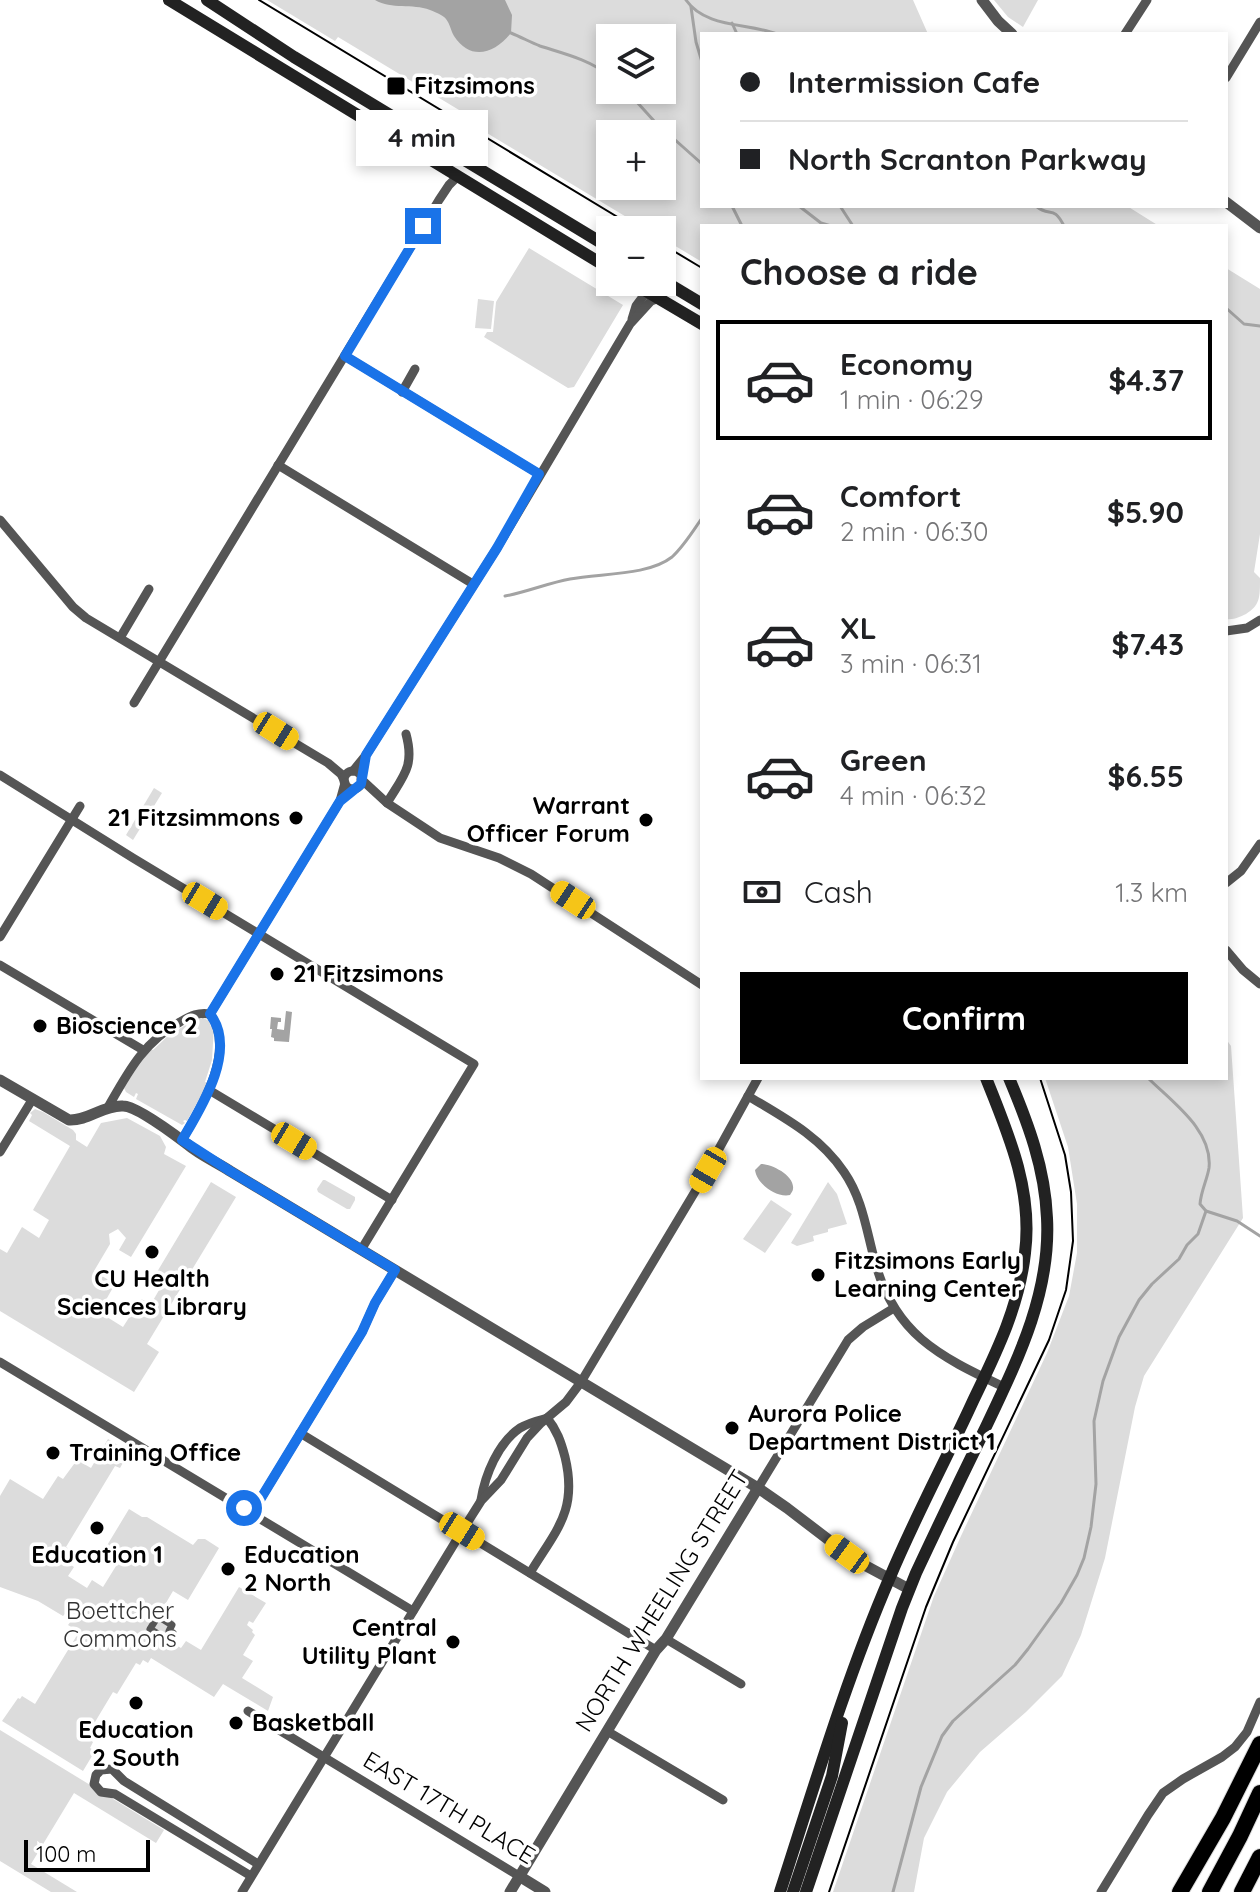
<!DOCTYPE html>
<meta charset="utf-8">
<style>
:root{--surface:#fff;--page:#f2f2f2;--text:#202124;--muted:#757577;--line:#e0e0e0;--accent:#000}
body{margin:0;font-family:Quicksand,sans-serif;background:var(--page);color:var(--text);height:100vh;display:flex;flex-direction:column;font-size:30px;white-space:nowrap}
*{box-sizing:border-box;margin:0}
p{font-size:26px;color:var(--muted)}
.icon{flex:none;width:44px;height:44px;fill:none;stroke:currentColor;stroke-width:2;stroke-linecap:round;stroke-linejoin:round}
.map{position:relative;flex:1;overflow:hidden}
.side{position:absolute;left:700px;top:224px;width:528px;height:856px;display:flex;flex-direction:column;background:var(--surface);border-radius:0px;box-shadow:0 4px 12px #0003}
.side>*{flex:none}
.top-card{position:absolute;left:700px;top:32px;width:528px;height:176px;border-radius:0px;box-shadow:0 4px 12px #0003;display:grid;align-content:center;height:176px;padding:0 40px;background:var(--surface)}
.buttons{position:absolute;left:596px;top:24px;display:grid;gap:16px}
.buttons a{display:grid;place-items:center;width:80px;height:80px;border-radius:0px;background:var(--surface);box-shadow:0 4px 12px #0003;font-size:40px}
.scale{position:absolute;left:24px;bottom:20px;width:126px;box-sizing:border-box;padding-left:8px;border:4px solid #000;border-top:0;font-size:22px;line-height:28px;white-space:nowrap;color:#000;-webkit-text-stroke:6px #fff;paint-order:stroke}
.end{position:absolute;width:36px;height:36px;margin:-18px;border:10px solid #1a73e8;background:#fff;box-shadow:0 0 0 4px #fff}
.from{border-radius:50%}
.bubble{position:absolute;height:56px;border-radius:0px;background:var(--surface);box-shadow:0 4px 12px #0003;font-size:26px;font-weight:700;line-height:56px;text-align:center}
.car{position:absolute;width:24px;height:48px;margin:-24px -12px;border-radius:10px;box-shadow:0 0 6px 2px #0007;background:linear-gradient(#f5c518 24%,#345 0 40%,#f5c518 0 76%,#345 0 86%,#f5c518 0)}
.top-card b{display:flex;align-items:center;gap:28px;height:76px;font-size:30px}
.top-card b+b{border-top:2px solid var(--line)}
.top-card i{width:20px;height:20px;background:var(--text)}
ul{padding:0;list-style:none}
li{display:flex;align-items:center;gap:24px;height:120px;margin:0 16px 12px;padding:0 24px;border:4px solid transparent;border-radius:0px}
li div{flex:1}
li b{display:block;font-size:30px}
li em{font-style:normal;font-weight:700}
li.active{border-color:var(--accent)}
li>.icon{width:72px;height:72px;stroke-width:1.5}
h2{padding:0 40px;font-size:36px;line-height:96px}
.pay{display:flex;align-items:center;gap:20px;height:88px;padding:0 40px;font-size:30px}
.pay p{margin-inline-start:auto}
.cta{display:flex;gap:16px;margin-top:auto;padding:16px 40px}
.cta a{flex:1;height:92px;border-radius:0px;background:var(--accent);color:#fff;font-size:32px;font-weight:700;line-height:92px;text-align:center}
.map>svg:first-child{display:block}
.green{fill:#dcdcdc;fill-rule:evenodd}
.water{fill:#a3a3a3}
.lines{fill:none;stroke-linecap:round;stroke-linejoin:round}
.stream{stroke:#a3a3a3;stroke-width:3}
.motorway-casing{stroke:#dbdbdb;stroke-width:18}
.pedestrian{stroke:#555;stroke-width:7}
.minor{stroke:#555;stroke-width:9}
.tertiary{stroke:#555;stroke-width:11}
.secondary{stroke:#222;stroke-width:12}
.motorway{stroke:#000;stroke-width:16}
.tram{stroke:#000;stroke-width:2}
.route{stroke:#1a73e8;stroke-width:10}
.poi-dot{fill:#000;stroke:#fff;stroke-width:3}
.labels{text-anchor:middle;stroke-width:7;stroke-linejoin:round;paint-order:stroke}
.poi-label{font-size:24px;font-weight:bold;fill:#000;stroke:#fff;text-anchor:start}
.street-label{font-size:24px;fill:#000;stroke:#fff}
.park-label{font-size:24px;fill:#333;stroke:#fff}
</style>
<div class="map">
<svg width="1260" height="1892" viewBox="0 0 1260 1892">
<rect width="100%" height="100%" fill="#fff"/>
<!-- green -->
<g class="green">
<path d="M 267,0 L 913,0 L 928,34 L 702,34 L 702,206 L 1127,206 L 1159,226 L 702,226 L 702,262 L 662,238 L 662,230 L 648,230 L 467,121 L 469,116 L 348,43 L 338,37 L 335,41 ZM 610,38 L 662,38 L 662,90 L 610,90 ZM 610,134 L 662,134 L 662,186 L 610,186 Z"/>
<polygon points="994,0 1038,0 1023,27 1008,17"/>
<polygon points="529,248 623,305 574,387 568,388 484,337 487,332 493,332 496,302"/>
<path d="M 1226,268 L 1260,289 L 1260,534 L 1254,572 L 1260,578 C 1260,598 1260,605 1246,614 C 1239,617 1235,620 1226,619 Z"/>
<polygon points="478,299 494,301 491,329 475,328"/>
<polygon points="154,788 162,793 133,840 126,835"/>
<polygon points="199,1017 199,1019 202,1019 202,1017 211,1022 210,1024 211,1027 214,1026 212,1060 205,1082 208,1083 187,1121 185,1120 183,1121 185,1123 182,1125 136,1099 138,1094 136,1093 134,1097 126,1092 124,1088 145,1054 151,1049 153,1050 169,1035"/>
<polygon points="1226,1039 1231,1046 1243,1218 1144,1376 1135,1407 1105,1558 1081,1635 1062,1676 1026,1712 980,1752 947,1792 924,1838 914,1892 833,1892 934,1596 961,1536 1047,1353 1069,1296 1077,1253 1077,1204 1068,1147 1045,1078 1226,1078"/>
<polygon points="35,1109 43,1112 73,1130 76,1134 76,1140 87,1147 101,1123 127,1118 160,1136 166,1147 164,1154 186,1166 131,1257 119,1250 126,1238 118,1229 109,1234 110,1244 94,1271 115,1284 99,1312 123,1327 141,1299 151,1304 166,1278 157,1272 211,1182 236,1197 147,1344 159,1352 134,1392 0,1311 0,1249 7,1253 22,1227 39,1238 49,1220 33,1210 70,1146 29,1121 32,1115 30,1113"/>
<polygon points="323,1180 325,1180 355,1197 355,1200 350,1209 347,1209 318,1192 317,1189"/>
<polygon points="828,1182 837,1194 847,1224 828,1229 828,1232 813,1236 814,1241 797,1246 791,1243"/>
<polygon points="771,1200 792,1214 765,1253 743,1239"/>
<polygon points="108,1439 129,1452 120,1468 115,1466 66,1547 74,1552 68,1563 74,1567 68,1576 87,1588 92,1580 103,1587 116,1566 100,1557 129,1509 142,1517 147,1517 193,1545 198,1539 205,1539 219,1548 188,1600 173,1591 160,1613 174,1621 169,1630 169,1641 181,1648 186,1641 201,1650 239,1587 266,1603 253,1623 249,1621 247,1625 253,1630 252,1632 255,1635 243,1655 253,1661 242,1678 273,1697 268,1711 223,1684 214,1697 151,1658 148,1663 143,1660 140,1665 136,1663 117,1694 113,1692 86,1737 93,1742 90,1748 95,1751 83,1771 2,1721 18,1698 20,1699 22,1696 35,1704 79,1632 68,1625 71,1621 68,1619 69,1616 65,1614 63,1616 38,1601 0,1587 0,1496 10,1479 43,1499 58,1476 63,1479 77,1460 91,1468"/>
<polygon points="0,1730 164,1830 156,1843 74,1793 31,1864 77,1892 51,1892 0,1861"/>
</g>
<!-- water -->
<g class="water">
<path d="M 375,0 L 505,0 L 512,15 L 511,33 C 495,53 471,62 454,36 C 451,31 450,24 446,19 C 443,15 435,12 430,10 C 412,3 392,10 375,0 Z"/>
<polygon points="286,1011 292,1012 289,1042 274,1041 274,1038 271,1037 272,1029 270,1029 271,1017 281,1018 281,1022 278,1022 277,1029 284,1030"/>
<path d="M 761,1164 C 771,1164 795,1175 793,1189 C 793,1191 791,1193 790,1195 C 776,1198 757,1184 755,1170 Z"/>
</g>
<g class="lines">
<!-- stream -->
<g class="stream">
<path d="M 686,0 C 705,28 748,23 777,34"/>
<polyline points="691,7 696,42 702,62"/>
<polyline points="732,23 737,34"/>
<path d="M 511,33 C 521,37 530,42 540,46 C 565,54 588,59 610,76"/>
<polyline points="626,90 655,122 701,163"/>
<polyline points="732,206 742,226"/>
<polyline points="799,206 821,223 831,226"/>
<polyline points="840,206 853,226"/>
<path d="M 1036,206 C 1050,218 1053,204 1064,226"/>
<polyline points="1226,308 1244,324 1260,326"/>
<path d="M 505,596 C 527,592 548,583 570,579 C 600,573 648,576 672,557 C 684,546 693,531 702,518"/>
<polyline points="1206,1211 1237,1221 1260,1236"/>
<path d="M 893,1892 L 921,1787 L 942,1736 L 953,1721 L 1015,1665 L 1028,1649 L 1061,1603 L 1077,1575 L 1084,1558 L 1091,1527 L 1096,1484 L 1094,1421 L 1103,1381 L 1119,1337 L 1139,1300 L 1152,1284 L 1179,1259 L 1187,1245 L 1198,1234 L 1206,1211 L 1200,1204 C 1201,1191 1207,1180 1209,1168 C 1213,1130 1172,1102 1148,1078"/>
</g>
<!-- motorway casing -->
<g class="motorway-casing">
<g id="motorway">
<polyline points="1180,1892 1223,1818 1260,1744"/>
<polyline points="1210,1892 1240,1836 1260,1793"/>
<polyline points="1242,1892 1260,1857"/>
</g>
</g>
<!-- pedestrian -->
<polygon class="pedestrian" points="153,1613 172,1625 169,1631 173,1633 169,1641 150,1629 155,1621 150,1617"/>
<!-- minor -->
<g class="minor">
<polyline points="1125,34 1147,0"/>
<polyline points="1226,78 1260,22"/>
<polyline points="632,319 636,306 654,282"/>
<polyline points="345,356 539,474"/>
<polyline points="402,392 415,369"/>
<polyline points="278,465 473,584"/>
<polyline points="0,520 73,607 86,618 328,763 341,774 344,780"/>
<polyline points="1226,631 1247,628 1260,620"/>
<polyline points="120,638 149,589"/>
<polyline points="134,703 439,200 449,185 458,176"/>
<polyline points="353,771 366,755 497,548 630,324 651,301 659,298"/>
<circle cx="353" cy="780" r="9"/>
<polyline points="0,775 133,858 474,1064 361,1250"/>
<polyline points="361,779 387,803 440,838 499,858 531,874 702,985"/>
<path d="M 387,803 C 403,776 415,767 406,734"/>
<polyline points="1226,883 1241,871 1260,844"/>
<polyline points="0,937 80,806"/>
<polyline points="1226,950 1243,970 1260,984"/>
<polyline points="0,965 143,1050"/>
<polyline points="210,1014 340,801 345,783"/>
<polyline points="209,1090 392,1200"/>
<path d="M 748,1096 C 783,1117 820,1136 844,1172 C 862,1198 866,1228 874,1258 C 893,1334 939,1356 1004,1387"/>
<path d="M 107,1109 C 127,1074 143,1042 180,1022 C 191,1016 198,1012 210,1014"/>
<path d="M 182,1140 C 201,1108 237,1050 210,1014"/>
<polyline points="0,1152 32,1100"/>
<polyline points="0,1362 413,1611"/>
<polyline points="300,1433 656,1650"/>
<polyline points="758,1488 848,1340 863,1327 894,1308"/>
<path d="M 481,1500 C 485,1475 498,1443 520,1428 C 527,1424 536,1421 544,1419"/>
<polyline points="252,1513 362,1332 375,1303 395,1270"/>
<path d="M 530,1573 C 556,1530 578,1511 565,1457 C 561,1442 557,1430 547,1418"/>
<polyline points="666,1639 741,1684"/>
<polyline points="248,1711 519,1876"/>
<polyline points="607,1731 723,1800"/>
<polyline points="251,1876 115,1794 101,1792 94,1784 96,1775 101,1770 112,1769 124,1781 258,1864"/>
<polyline points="242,1892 462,1531 481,1501 501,1480 527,1438 541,1423 566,1402 581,1382 699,1185 758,1078"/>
<polyline points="1101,1892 1148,1815 1163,1793 1183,1779 1222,1757 1235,1747 1247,1732 1260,1702"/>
</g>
<!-- tertiary -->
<g class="tertiary">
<polyline points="982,0 998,21 1012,34"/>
<polyline points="1226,202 1260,228"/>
<path d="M 0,1080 L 69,1120 C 88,1121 103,1105 123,1106 C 137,1106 175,1135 187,1144 C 200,1155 216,1162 230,1171 L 758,1488 L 787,1508 L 855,1560 L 909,1589"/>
<polyline points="519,1876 545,1892"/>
<polyline points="510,1892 656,1650 666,1639 758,1488"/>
</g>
<!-- secondary -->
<g class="secondary">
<polyline points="169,0 610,269"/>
<polyline points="207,0 294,57 610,248"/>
<polyline points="662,280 702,304"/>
<polyline points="631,282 702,324"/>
<path d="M 780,1892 C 814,1787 846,1679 890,1577 C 915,1517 946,1460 973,1401 C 996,1353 1019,1307 1025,1253 C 1033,1191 1009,1135 986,1078"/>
<polyline points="793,1892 832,1776 842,1723"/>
<path d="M 806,1892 L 902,1608 L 916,1573 C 938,1526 961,1478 984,1431 C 1016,1363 1051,1295 1047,1218 C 1045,1168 1028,1123 1009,1078"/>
</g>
<!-- motorway -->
<use href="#motorway" class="motorway"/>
<!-- tram -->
<g class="tram">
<polyline points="259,0 639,230"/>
<polyline points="662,244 702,268"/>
<polyline points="829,1892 926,1607 953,1542 1049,1340 1066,1290 1073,1241 1071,1192 1065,1155 1040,1078"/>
</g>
</g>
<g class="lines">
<!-- route -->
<path class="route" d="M 244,1508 L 252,1513 L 362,1332 L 375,1303 L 395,1270 L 230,1171 L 182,1140 C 201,1108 238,1050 210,1014 L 340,801 L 361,784 L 366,755 L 497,548 L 539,474 L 345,356 L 423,226"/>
</g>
<!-- markers -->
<g class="poi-dot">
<rect x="386" y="76" width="20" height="20" rx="4"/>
<circle cx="296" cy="818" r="8"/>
<circle cx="646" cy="820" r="8"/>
<circle cx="277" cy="974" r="8"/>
<circle cx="40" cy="1026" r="8"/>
<circle cx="152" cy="1252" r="8"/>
<circle cx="818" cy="1275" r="8"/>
<circle cx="732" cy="1428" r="8"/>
<circle cx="53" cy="1453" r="8"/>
<circle cx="97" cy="1528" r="8"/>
<circle cx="228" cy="1569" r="8"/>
<circle cx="453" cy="1642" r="8"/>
<circle cx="136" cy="1703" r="8"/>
<circle cx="236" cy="1723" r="8"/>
</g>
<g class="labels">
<!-- poi labels -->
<g class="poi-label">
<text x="414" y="94">Fitzsimons</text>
<text x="630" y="814" text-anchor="end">Warrant<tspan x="630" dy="28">Officer Forum</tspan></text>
<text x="280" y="826" text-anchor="end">21 Fitzsimmons</text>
<text x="293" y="982">21 Fitzsimons</text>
<text x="56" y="1034">Bioscience 2</text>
<text x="834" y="1269">Fitzsimons Early<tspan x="834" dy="28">Learning Center</tspan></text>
<text x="152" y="1287" text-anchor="middle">CU Health<tspan x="152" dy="28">Sciences Library</tspan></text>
<text x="748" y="1422">Aurora Police<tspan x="748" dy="28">Department District 1</tspan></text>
<text x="69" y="1461">Training Office</text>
<text x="97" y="1563" text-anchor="middle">Education 1</text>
<text x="244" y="1563">Education<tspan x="244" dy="28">2 North</tspan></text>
<text x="437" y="1636" text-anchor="end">Central<tspan x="437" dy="28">Utility Plant</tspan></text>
<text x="252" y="1731">Basketball</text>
<text x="136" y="1738" text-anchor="middle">Education<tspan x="136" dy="28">2 South</tspan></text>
</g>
<!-- street labels -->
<g class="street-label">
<text transform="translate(662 1601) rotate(-58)" y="8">NORTH WHEELING STREET</text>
<text transform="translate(449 1808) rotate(31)" y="8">EAST 17TH PLACE</text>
</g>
<!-- park labels -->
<g class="park-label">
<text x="120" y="1619">Boettcher<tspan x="120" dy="28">Commons</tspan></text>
</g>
</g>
</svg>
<div class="buttons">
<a><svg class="icon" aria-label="layers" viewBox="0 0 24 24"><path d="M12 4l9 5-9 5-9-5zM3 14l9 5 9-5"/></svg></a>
<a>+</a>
<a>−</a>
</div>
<div class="scale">100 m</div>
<i class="end from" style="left:244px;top:1508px"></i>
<i class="end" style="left:423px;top:226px"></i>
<div class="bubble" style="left:356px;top:110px;width:132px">4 min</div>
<i class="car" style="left:276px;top:731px;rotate:122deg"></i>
<i class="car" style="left:573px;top:900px;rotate:303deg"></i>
<i class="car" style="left:205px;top:901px;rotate:121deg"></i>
<i class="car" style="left:294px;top:1141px;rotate:121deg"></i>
<i class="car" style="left:708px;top:1170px;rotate:210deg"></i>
<i class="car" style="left:462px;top:1531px;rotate:122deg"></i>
<i class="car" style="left:847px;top:1554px;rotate:306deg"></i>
<div class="top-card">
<b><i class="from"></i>Intermission Cafe</b>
<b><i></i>North Scranton Parkway</b>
</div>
<section class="side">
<h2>Choose a ride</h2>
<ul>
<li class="active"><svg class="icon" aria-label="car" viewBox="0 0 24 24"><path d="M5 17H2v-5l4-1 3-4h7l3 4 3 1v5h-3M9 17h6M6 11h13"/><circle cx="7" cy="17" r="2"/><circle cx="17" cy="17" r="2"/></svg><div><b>Economy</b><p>1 min · 06:29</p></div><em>$4.37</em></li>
<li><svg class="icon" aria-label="car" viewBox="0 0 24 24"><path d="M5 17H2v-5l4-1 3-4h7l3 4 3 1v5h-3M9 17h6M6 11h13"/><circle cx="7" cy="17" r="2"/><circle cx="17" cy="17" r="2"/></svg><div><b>Comfort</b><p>2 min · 06:30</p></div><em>$5.90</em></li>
<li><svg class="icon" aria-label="car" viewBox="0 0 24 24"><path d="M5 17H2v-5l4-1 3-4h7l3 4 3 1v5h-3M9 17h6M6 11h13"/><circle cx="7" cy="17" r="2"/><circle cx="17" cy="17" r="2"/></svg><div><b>XL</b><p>3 min · 06:31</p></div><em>$7.43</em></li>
<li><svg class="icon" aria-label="car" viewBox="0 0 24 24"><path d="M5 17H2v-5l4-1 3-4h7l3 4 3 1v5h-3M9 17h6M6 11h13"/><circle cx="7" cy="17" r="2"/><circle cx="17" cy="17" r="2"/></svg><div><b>Green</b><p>4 min · 06:32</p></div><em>$6.55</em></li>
</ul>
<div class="pay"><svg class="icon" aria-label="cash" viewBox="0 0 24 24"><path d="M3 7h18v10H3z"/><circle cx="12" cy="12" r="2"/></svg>Cash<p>1.3 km</p></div>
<div class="cta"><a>Confirm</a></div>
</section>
</div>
